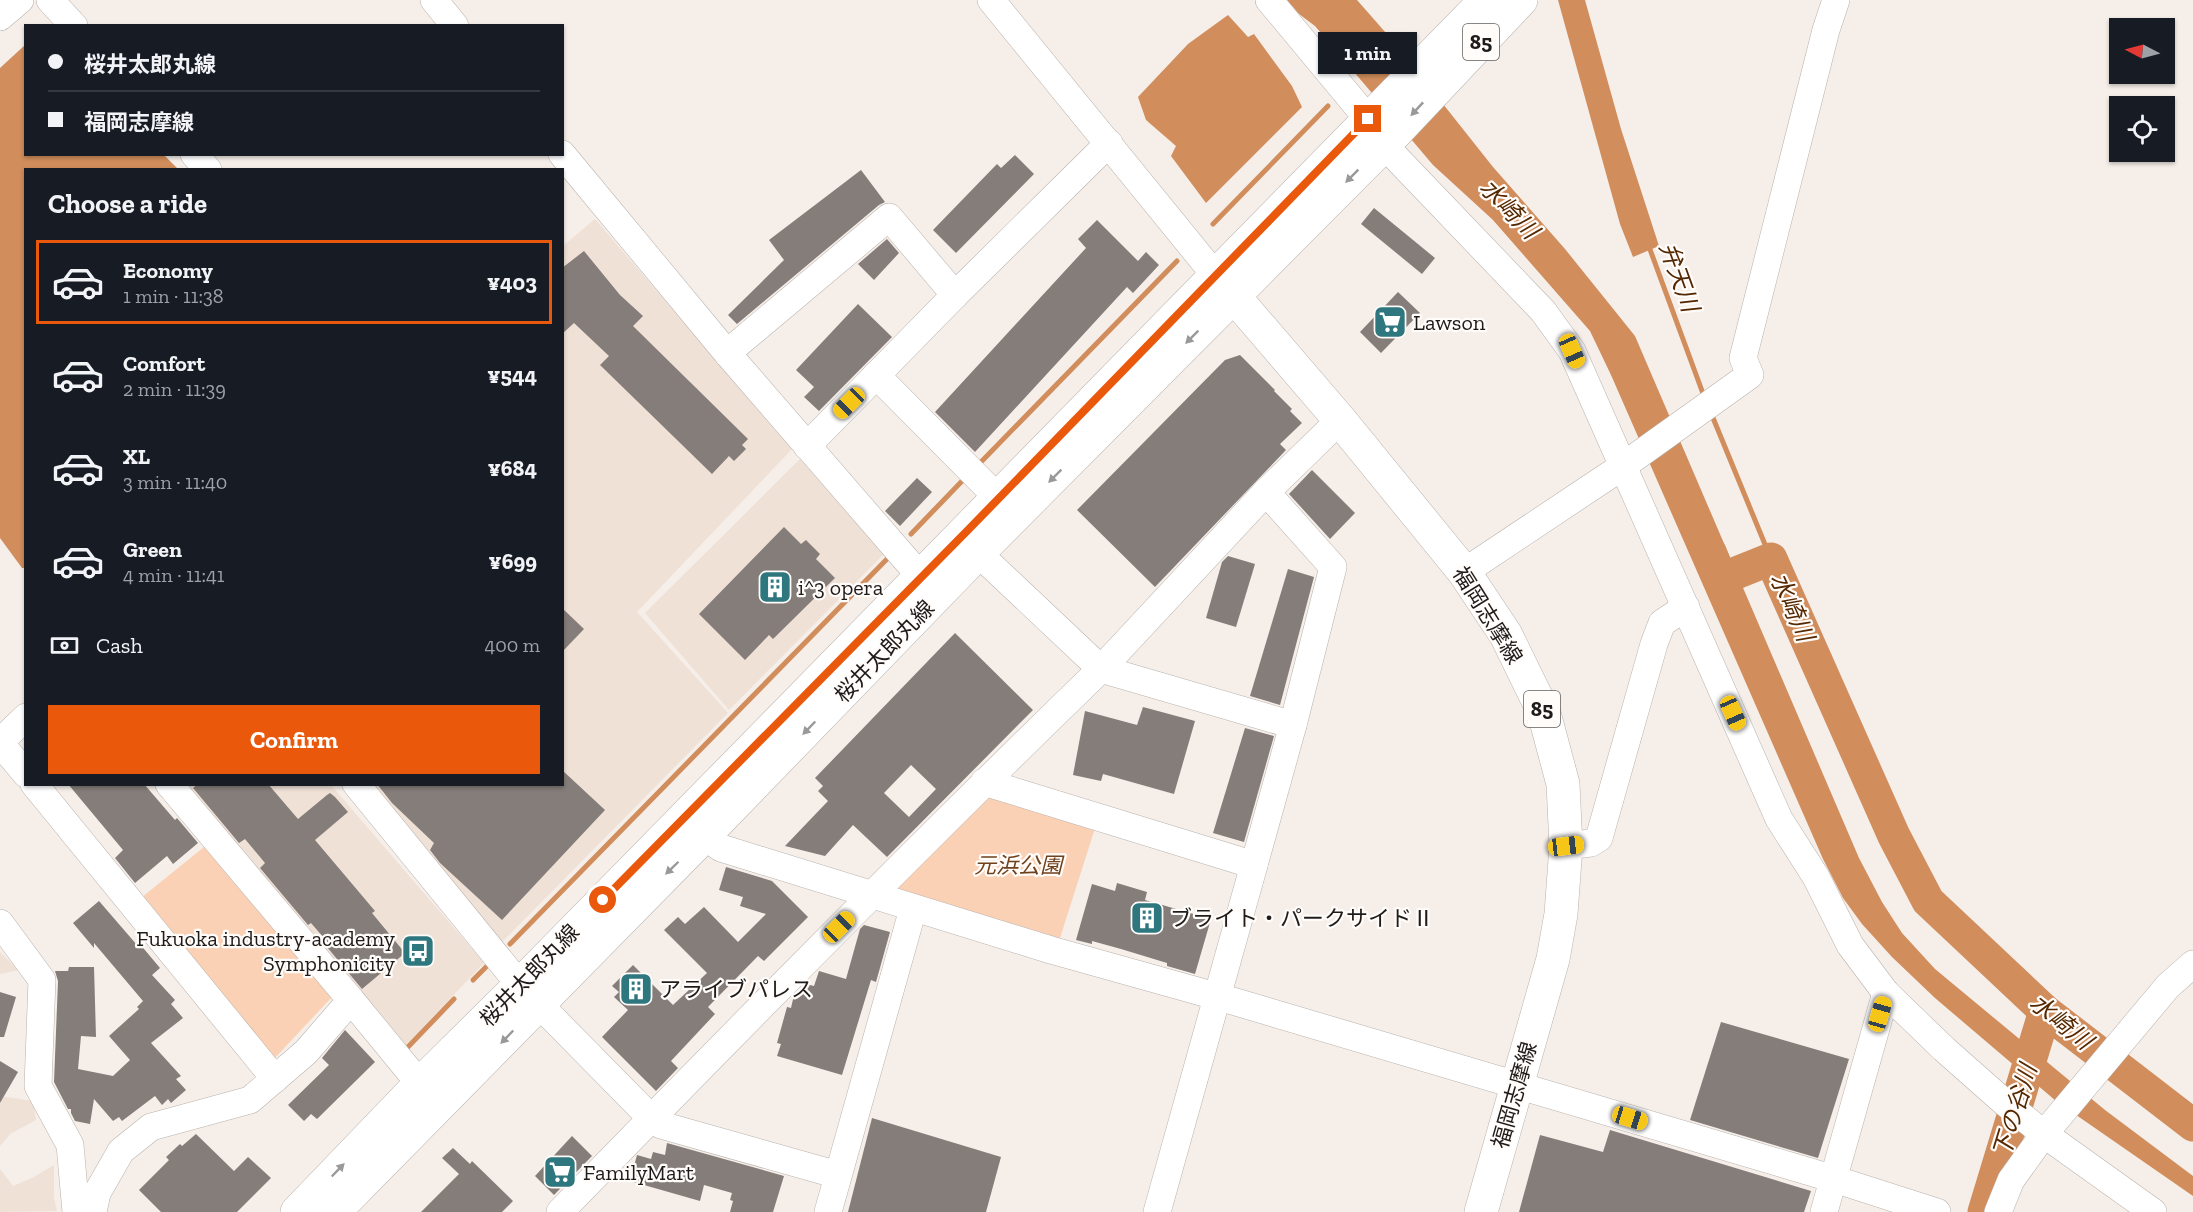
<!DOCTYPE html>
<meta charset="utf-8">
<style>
:root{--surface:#171b24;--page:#242831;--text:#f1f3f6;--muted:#9ea1a6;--line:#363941;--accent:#ea580c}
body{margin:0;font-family:"Zilla Slab","Noto Sans JP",serif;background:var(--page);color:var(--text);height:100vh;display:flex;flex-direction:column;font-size:22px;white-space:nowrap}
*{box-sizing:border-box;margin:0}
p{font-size:20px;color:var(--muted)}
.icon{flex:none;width:33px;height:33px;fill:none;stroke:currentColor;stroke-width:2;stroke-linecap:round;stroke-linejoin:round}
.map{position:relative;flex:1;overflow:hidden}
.side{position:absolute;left:24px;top:168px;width:540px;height:618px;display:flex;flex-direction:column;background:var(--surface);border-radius:0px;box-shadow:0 2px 4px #0004}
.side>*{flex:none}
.banner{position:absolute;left:24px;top:24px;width:540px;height:132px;border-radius:0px;box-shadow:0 2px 4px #0004;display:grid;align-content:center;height:132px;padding:0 24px;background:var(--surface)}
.needle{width:39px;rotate:276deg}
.buttons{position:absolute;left:2109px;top:18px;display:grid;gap:12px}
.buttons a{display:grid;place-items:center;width:66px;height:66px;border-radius:0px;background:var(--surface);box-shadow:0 2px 4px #0004;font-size:30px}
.end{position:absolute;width:27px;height:27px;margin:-14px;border:8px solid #ea580c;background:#fff;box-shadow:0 0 0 3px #fff}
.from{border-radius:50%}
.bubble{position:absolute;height:42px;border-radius:0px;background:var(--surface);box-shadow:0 2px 4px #0004;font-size:20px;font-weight:700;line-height:42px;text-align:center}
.car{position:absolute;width:18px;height:36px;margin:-18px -9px;border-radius:8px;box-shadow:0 0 4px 2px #0007;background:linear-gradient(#f5c518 24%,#345 0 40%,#f5c518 0 76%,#345 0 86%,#f5c518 0)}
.banner b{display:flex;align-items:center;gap:21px;height:57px;font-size:22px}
.banner b+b{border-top:2px solid var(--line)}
.banner i{width:15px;height:15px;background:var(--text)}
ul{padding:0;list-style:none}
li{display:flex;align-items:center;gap:18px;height:84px;margin:0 12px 9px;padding:0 12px;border:3px solid transparent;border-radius:0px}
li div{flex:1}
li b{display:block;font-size:22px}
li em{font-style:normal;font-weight:700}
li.on{border-color:var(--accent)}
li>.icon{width:54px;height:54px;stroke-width:1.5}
h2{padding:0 24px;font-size:27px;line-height:72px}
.pay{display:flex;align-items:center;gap:15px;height:66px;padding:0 24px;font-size:22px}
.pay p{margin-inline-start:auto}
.primary-button{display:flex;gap:12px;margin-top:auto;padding:12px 24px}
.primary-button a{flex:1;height:69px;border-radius:0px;background:var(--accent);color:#fff;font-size:24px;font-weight:700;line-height:69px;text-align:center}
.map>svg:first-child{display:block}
.built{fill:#f0e1d7}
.green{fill:#fad1b5}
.water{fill:#d18d5b}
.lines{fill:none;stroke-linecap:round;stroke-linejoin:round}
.stream{stroke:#d18d5b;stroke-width:5}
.river{stroke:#d18d5b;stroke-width:33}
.building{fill:#847d79;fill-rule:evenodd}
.minor-casing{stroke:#b9b2ad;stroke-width:28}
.major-casing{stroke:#b9b2ad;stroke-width:34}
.minor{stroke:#fff;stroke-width:27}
.major{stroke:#fff;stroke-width:33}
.oneway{fill:#9a9998}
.route{stroke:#ea580c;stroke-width:8}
.labels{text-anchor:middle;stroke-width:4.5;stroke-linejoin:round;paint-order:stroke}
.shield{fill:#fffcfa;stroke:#625f5d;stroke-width:1.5}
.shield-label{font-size:21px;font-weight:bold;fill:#1e1c1a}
.poi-label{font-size:22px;fill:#1e1c1a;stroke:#fffcfa;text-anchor:start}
.street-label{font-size:22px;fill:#1e1c1a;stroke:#fffcfa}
.park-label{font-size:22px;font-style:italic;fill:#6f411c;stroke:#fffcfa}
.water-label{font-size:24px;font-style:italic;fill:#542800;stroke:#fffcfa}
</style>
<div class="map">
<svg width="2193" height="1212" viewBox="0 0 2193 1212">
<rect width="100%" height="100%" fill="#f5eee9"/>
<!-- built -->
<g class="built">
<polygon points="595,219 792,449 637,612 728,713 502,942 371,785 562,784 563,246"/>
<polygon points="800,459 884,554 729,710 645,613"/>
<polygon points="183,785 331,785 484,963 403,1048"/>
<polygon points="0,952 18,970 0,974"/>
<polygon points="0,1096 33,1101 36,1120 10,1134 0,1146"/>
<polygon points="54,1165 54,1198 57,1211 0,1212 0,1169 13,1186 34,1177"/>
</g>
<!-- green -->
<g class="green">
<polygon points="984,792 1097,822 1059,941 900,897 897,881"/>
<polygon points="204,847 332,997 272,1061 136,902"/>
</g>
<!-- water -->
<g class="water">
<polygon points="1287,0 1357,0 1393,41 1493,167 1565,249 1635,336 1859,858 1882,902 1902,933 1935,969 2105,1110 2193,1176 2193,1196 2056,1101 1935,998 1892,957 1862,924 1843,898 1823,859 1611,375 1590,331 1493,220 1433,165 1315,26 1299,14"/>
<polygon points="1558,0 1585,0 1621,129 1659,246 1633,257 1620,224"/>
<polygon points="1228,15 1248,37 1254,34 1292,86 1302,107 1206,203 1171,156 1176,146 1146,120 1138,97 1188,44"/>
<polygon points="25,45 26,154 164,155 178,169 26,170 25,568 22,568 0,538 0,68"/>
</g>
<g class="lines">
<!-- stream -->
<g class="stream">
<polyline points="1213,224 1328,106"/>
<polyline points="1648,244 1705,399"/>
<polyline points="1711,413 1771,559"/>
<polyline points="980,463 1177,261"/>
<polyline points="911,534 964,479"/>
<polyline points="510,944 887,559"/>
<polyline points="473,980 486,967"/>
<polyline points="406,1049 454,999"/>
</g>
<!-- river -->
<g class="river">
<polyline points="1710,552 1721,579 1771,559 1894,836 1928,901 2045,1011 2193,1125"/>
<polyline points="1984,1212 2045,1011"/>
</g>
</g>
<!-- building -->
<g class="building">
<polygon points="1015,155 1034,174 956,253 933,230 997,164 1001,168"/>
<polygon points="861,170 885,202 879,205 737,324 728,315 784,260 769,240"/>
<polygon points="1374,208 1435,258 1422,274 1361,224"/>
<polygon points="1097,220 1138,261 1146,252 1159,265 1133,293 1127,287 975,452 935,412 1086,248 1078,239"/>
<polygon points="887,239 899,253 874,280 858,264"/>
<polygon points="584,251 620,295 643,316 633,326 748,439 742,445 746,449 734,461 729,456 712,474 600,365 609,356 574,323 562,334 562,268"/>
<polygon points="1398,292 1420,313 1381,353 1360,332"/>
<polygon points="858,304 892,337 819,411 804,397 814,387 796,370"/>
<polygon points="1240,355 1275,390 1274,391 1292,409 1290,411 1302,423 1280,444 1286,450 1155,587 1077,510 1225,360"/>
<polygon points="1312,470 1355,513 1330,539 1289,494"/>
<polygon points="917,478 932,492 900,526 885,511"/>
<polygon points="784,527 801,544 806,540 820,554 816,559 835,578 773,639 769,635 745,660 699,614"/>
<polygon points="1228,556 1255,564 1236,627 1206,618 1222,562"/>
<polygon points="1288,569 1314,577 1280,705 1250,696"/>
<polygon points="562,608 584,629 562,652"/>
<path d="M 955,633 L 1033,710 L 887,857 L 853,825 L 825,856 L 785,846 L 828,801 L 818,791 L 823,786 L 815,778 ZM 911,765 L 936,789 L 909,817 L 884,793 Z"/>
<polygon points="1143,707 1195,721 1174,794 1103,774 1101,781 1073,775 1085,711 1137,725"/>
<polygon points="1245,728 1274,736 1244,842 1213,833"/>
<polygon points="562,770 605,810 502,920 440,863 430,850 434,843 392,803 377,784 562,784"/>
<polygon points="68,784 144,784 175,820 177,818 198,843 173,864 167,856 135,883 115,858 123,850"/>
<polygon points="198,784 268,784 298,819 327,795 330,793 335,797 348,812 315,840 375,911 372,913 405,953 362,989 327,947 330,945 311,923 308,925 260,868 265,863 245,839 239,843 193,788"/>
<polygon points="726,867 772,881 808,917 764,961 758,956 708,1007 715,1014 671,1061 678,1068 656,1091 602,1037 628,1010 614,997 619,992 612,986 633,965 673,1005 707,973 664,930 678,917 685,924 704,907 738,942 766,914 740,906 743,897 719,890"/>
<polygon points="1117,883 1147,892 1145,900 1211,919 1195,974 1167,966 1167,963 1121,949 1092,941 1092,944 1076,940 1092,884 1115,891"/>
<polygon points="99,901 137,945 139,943 160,968 152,975 175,1000 171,1004 183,1018 151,1043 181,1076 176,1079 186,1090 171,1103 168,1099 162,1105 155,1096 122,1121 119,1117 113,1121 94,1099 90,1124 75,1121 71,1113 71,1109 68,1109 54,1082 58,981 55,971 68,971 69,967 94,967 96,1037 81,1036 78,1069 113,1076 130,1060 109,1036 139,1009 137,1007 143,1001 94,943 94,948 73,923"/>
<polygon points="864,925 890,932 876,982 871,980 842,1075 777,1056 781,1044 777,1043 787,1007 791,1008 794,995 805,984 814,986 819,971 846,979 860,929"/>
<polygon points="0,992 16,997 4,1037 0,1037"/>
<polygon points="1721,1022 1849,1059 1818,1158 1690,1120"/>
<polygon points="345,1030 375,1062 317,1119 311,1114 304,1121 288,1105 329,1065 322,1058"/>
<polygon points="0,1061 18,1072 0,1103"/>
<polygon points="872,1118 1001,1157 986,1212 848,1212"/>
<polygon points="1610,1130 1811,1191 1804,1212 1519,1212 1540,1135 1603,1152"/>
<polygon points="196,1134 234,1171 248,1157 271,1178 237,1212 161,1212 139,1190 169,1160 166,1157 180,1144 182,1146"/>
<polygon points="572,1136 592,1156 554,1195 535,1176"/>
<polygon points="667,1143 784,1176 773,1212 730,1212 733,1201 730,1200 732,1193 704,1185 700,1201 630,1181 637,1155 651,1159 653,1152 665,1155"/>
<polygon points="453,1148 470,1164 472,1161 513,1201 502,1212 421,1212 459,1174 442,1158"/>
</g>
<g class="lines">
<!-- minor casing -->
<g class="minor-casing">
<g id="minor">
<polyline points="50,0 74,26"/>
<polyline points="434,0 455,26"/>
<polyline points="991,0 1215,275"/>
<polyline points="1269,0 1368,119"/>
<polyline points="0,17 20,0"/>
<polyline points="1384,145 1543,311 1572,351 1779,819 1816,877 1850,945 1886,993 1944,1049 2004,1102 2044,1134 2153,1212"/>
<polyline points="194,154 208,170"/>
<polyline points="562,154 727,353 934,592"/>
<polyline points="955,295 1109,143"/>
<polyline points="727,353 889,217 955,295 807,446"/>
<polyline points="876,375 999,499"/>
<polyline points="1266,492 1333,567 1293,725"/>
<polyline points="978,553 1101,669 1266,492 1340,420"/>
<polyline points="1464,572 1623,466 1750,375 1743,358 1826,30 1836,0"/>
<polyline points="0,742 26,717"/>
<polyline points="0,743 26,774"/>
<polyline points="34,784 275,1079"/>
<polyline points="169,784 351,1000"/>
<polyline points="356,784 520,985 651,1118 661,1125 838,1175"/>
<polyline points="704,836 721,848 1051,950 1219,997 1834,1179 1937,1212"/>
<polyline points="1566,846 1591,843 1599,838 1654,644 1662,623 1686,607"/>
<polyline points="0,923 42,980 38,1086 70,1145 76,1212"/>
<polyline points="93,1212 97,1193 121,1151 151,1127 250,1100 306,1052 351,1000 420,1084"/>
<path d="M 560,1212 C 738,1029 917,847 1101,669 L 1293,725 L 1254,865 L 984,782"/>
<polyline points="828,1212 913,909"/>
<polyline points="1157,1212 1254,865"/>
<polyline points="1824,1212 1886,993"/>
<polyline points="1998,1212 2011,1180 2044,1134 2168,986 2193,964"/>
</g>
</g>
<!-- major casing -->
<g class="major-casing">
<g id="major">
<polyline points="1219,279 1340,420 1464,572 1506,635 1544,713 1563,784 1566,846 1561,914 1553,959 1481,1212"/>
<polyline points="297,1212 420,1084 520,985 1486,0"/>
<polyline points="334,1212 704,836 978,553 1384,145 1521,0"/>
</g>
</g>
<!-- minor -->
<use href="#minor" class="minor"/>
<!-- major -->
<use href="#major" class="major"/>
</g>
<!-- one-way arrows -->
<defs><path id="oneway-solid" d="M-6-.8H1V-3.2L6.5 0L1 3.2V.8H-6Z" transform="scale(1.5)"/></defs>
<g class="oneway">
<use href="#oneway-solid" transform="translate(1417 109) rotate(133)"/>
<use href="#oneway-solid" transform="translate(1352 176) rotate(135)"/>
<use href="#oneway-solid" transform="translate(1192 337) rotate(135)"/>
<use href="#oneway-solid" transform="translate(1055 476) rotate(135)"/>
<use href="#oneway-solid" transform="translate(809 728) rotate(134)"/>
<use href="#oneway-solid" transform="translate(672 868) rotate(136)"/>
<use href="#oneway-solid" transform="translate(507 1037) rotate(134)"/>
<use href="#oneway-solid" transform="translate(338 1170) rotate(-46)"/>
</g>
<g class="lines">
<!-- route -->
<polyline class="route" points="603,900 968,530 1368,119"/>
</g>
<!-- icons -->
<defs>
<g id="supermarket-square" transform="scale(1.725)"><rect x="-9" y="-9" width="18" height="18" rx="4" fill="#2e777e" stroke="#fffcfa"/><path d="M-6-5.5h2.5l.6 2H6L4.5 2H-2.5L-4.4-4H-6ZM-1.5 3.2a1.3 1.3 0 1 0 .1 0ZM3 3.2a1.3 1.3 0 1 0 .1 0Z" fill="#fff"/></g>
<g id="building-square" transform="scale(1.725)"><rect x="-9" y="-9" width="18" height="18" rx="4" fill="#2e777e" stroke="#fffcfa"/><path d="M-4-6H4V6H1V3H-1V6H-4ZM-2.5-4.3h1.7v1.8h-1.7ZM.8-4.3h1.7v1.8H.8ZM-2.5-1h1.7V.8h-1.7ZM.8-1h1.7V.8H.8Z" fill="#fff"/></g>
<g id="bus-square" transform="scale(1.725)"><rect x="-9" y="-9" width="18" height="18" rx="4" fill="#2e777e" stroke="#fffcfa"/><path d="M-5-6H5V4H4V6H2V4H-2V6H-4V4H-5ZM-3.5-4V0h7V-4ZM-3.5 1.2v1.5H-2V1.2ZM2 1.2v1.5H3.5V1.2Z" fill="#fff"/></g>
</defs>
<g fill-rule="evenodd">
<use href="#supermarket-square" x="1390" y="322"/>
<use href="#building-square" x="775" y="587"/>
<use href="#building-square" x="1147" y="918"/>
<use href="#bus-square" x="418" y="951"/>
<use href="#building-square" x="636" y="989"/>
<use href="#supermarket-square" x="560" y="1172"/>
</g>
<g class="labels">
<!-- shield labels -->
<g class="shield">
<rect x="1463" y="24" width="36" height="36" rx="4.5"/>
<rect x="1524" y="691" width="36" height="36" rx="4.5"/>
</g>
<g class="shield-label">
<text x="1481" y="49">85</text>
<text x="1542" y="716">85</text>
</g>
<!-- poi labels -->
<g class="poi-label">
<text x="1413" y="330">Lawson</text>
<text x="798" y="595">i^3 opera</text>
<text x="1170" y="926">ブライト・パークサイドⅡ</text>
<text x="395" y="946" text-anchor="end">Fukuoka industry-academy<tspan x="395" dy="25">Symphonicity</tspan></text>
<text x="659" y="997">アライブパレス</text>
<text x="583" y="1180">FamilyMart</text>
</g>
<!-- street labels -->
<g class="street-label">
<text transform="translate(1488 615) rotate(58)" y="8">福岡志摩線</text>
<text transform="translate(884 651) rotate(-46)" y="8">桜井太郎丸線</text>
<text transform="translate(529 975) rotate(-46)" y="8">桜井太郎丸線</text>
<text transform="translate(1514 1095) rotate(-74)" y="8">福岡志摩線</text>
</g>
<!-- park labels -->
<g class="park-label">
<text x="1018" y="873">元浜公園</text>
</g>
<!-- water labels -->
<g class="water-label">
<text transform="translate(1509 209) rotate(46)" y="8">水崎川</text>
<text transform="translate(1679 277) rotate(70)" y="8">弁天川</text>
<text transform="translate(1792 607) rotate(66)" y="8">水崎川</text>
<text transform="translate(2061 1022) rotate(39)" y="8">水崎川</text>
<text transform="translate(2015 1111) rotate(-73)" y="8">下の谷川</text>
</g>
</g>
</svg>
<div class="buttons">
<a><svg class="needle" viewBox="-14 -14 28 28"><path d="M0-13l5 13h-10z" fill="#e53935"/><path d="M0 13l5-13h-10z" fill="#9ea1a6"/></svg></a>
<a><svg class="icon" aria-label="locate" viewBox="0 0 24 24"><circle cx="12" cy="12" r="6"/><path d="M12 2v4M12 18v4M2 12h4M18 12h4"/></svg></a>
</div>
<i class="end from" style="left:603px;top:900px"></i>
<i class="end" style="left:1368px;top:119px"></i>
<div class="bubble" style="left:1318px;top:32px;width:99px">1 min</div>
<i class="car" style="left:1572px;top:351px;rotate:156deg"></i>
<i class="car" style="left:849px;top:403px;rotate:225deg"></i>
<i class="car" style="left:1733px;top:713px;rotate:156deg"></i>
<i class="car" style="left:1566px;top:846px;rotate:83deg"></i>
<i class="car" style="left:839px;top:927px;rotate:45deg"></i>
<i class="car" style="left:1880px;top:1014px;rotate:16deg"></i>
<i class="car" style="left:1630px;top:1118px;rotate:107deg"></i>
<div class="banner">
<b><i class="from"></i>桜井太郎丸線</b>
<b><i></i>福岡志摩線</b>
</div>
<section class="side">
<h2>Choose a ride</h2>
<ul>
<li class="on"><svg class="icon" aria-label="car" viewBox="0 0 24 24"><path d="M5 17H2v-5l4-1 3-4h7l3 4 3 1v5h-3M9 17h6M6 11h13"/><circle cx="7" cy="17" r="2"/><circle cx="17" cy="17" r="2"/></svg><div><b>Economy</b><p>1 min · 11:38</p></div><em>¥403</em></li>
<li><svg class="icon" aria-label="car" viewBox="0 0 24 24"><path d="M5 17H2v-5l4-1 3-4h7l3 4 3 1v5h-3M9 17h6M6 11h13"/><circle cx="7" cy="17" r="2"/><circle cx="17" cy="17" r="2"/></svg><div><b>Comfort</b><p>2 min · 11:39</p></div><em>¥544</em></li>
<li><svg class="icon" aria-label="car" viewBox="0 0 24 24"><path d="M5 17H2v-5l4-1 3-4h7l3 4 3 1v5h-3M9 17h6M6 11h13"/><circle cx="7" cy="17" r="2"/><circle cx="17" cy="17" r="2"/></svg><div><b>XL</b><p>3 min · 11:40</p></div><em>¥684</em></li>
<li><svg class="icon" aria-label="car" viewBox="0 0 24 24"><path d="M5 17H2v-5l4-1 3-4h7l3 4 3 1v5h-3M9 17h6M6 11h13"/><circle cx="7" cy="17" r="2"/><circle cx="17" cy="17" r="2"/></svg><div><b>Green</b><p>4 min · 11:41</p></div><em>¥699</em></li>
</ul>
<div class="pay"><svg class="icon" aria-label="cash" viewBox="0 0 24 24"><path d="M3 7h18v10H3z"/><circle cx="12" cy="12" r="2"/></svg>Cash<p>400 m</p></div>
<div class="primary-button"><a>Confirm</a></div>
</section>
</div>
